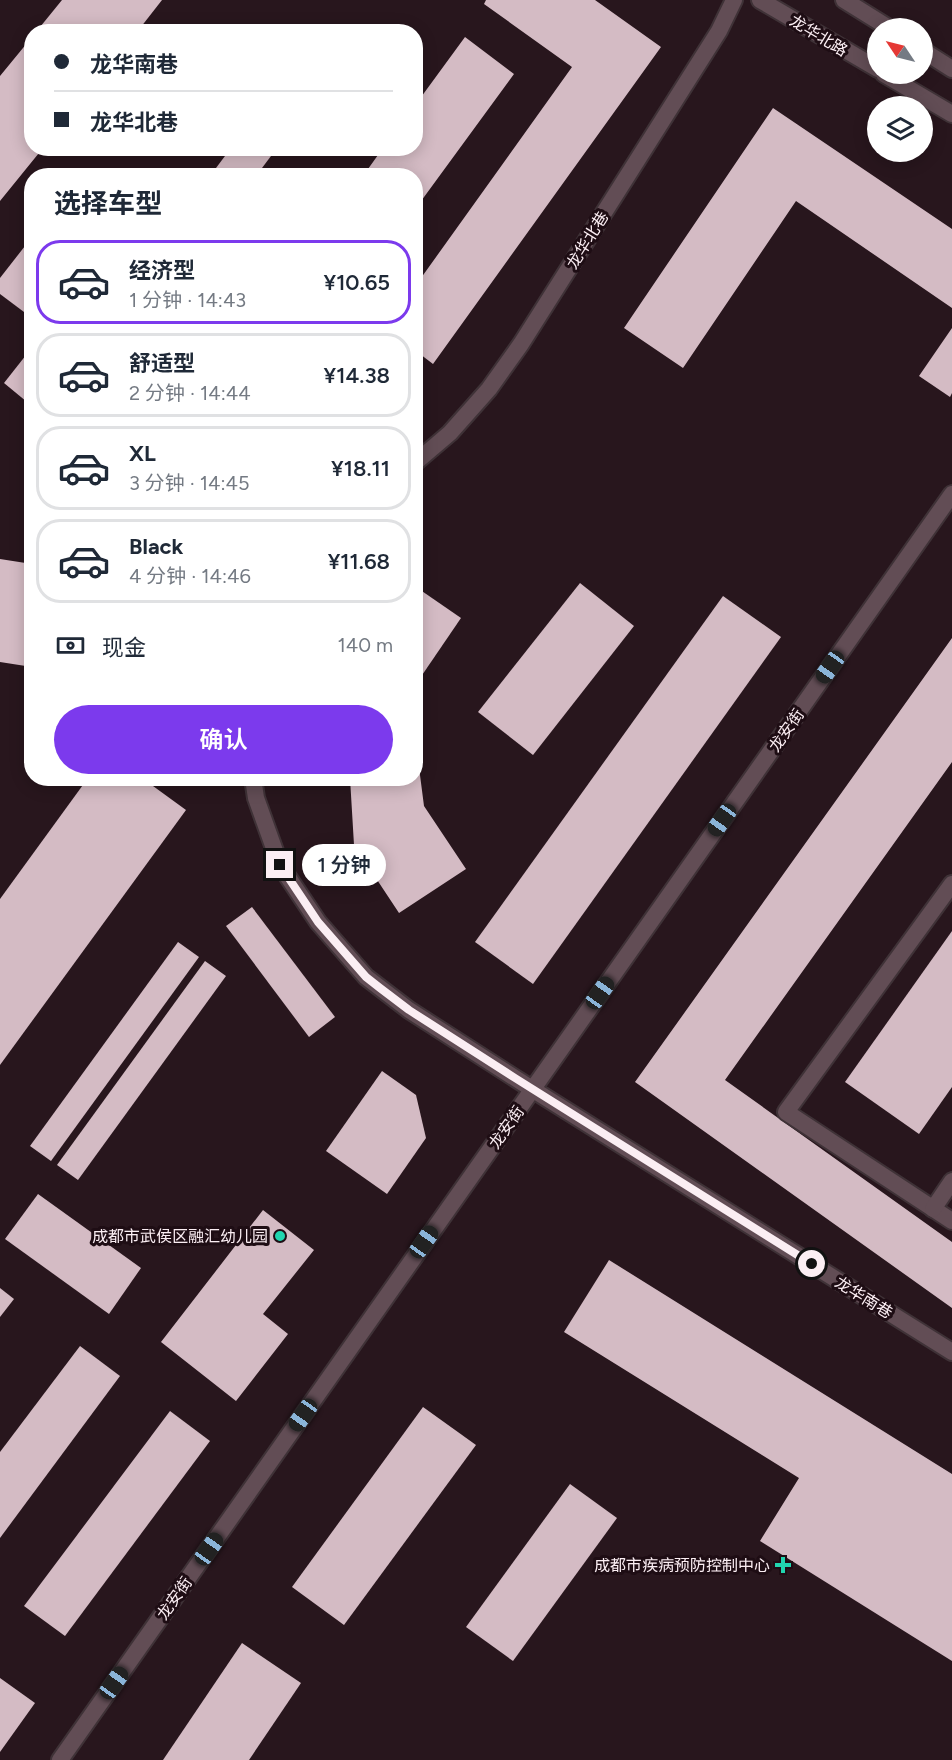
<!DOCTYPE html>
<html lang="zh">
<meta charset="utf-8">
<style>
:root{--surface:#fff;--page:#f2f2f3;--text:#1f2937;--muted:#747a83;--line:#e0e1e3;--accent:#7c3aed}
body{margin:0;font-family:Figtree,"Noto Sans SC",sans-serif;background:var(--page);color:var(--text);height:100vh;display:flex;flex-direction:column;font-size:22px;white-space:nowrap}
*{box-sizing:border-box;margin:0}
p{font-size:20px;color:var(--muted)}
.icon{flex:none;width:33px;height:33px;fill:none;stroke:currentColor;stroke-width:2;stroke-linecap:round;stroke-linejoin:round}
.map{position:relative;flex:1;overflow:hidden}
.details{position:absolute;left:24px;top:168px;width:399px;height:618px;display:flex;flex-direction:column;background:var(--surface);border-radius:24px;box-shadow:0 3px 15px #0003}
.details>*{flex:none}
.guide{position:absolute;left:24px;top:24px;width:399px;height:132px;border-radius:24px;box-shadow:0 3px 15px #0003;display:grid;align-content:center;height:132px;padding:0 30px;background:var(--surface)}
.needle{width:39px;rotate:305deg}
.fabs{position:absolute;left:867px;top:18px;display:grid;gap:12px}
.fabs a{display:grid;place-items:center;width:66px;height:66px;border-radius:50%;background:var(--surface);box-shadow:0 3px 15px #0003;font-size:30px}
.end{position:absolute;width:27px;height:27px;margin:-14px;border:8px solid #fbeef3;background:#111;box-shadow:0 0 0 3px #111}
.from{border-radius:50%}
.bubble{position:absolute;height:42px;border-radius:21px;background:var(--surface);box-shadow:0 3px 15px #0003;font-size:20px;font-weight:600;line-height:42px;text-align:center}
.car{position:absolute;width:18px;height:36px;margin:-18px -9px;border-radius:8px;box-shadow:0 0 4px 2px #0007;background:linear-gradient(#222 24%,#8ab4d8 0 40%,#222 0 76%,#8ab4d8 0 86%,#222 0)}
.guide b{display:flex;align-items:center;gap:21px;height:57px;font-size:22px}
.guide b+b{border-top:2px solid var(--line)}
.guide i{width:15px;height:15px;background:var(--text)}
ul{padding:0;list-style:none}
li{display:flex;align-items:center;gap:18px;height:84px;margin:0 12px 9px;padding:0 18px;border:3px solid var(--line);border-radius:24px}
li div{flex:1}
li b{display:block;font-size:22px}
li em{font-style:normal;font-weight:600}
li.on{border-color:var(--accent)}
li>.icon{width:54px;height:54px;stroke-width:1.5}
h2{padding:0 30px;font-size:27px;line-height:72px}
.pay{display:flex;align-items:center;gap:15px;height:66px;padding:0 30px;font-size:22px}
.pay p{margin-inline-start:auto}
.button{display:flex;gap:12px;margin-top:auto;padding:12px 30px}
.button a{flex:1;height:69px;border-radius:36px;background:var(--accent);color:#fff;font-size:24px;font-weight:600;line-height:69px;text-align:center}
.map>svg:first-child{display:block}
.building{fill:#d4bbc4}
.lines{fill:none;stroke-linecap:round;stroke-linejoin:round}
.minor-casing{stroke:#3f3237;stroke-width:20}
.tertiary-casing{stroke:#3f3237;stroke-width:20}
.minor{stroke:#624d55;stroke-width:16}
.tertiary{stroke:#624d55;stroke-width:16}
.route{stroke:#fbeef3;stroke-width:8}
.poi-dot{fill:#21d5af;stroke:#1e0d14;stroke-width:2}
.labels{text-anchor:middle;stroke-width:6;stroke-linejoin:round;paint-order:stroke}
.street-label{font-size:16px;fill:#fbeef3;stroke:#1e0d14}
.poi-label{font-size:16px;fill:#fbeef3;stroke:#1e0d14;text-anchor:end}
</style>
<div class="map">
<svg width="952" height="1760" viewBox="0 0 952 1760">
<rect width="100%" height="100%" fill="#28161d"/>
<!-- building -->
<g class="building">
<polygon points="62,0 162,0 137,32 36,32"/>
<polygon points="486,0 595,0 661,47 433,364 416,351 416,285 572,67 484,4"/>
<polygon points="32,37 32,148 43,148 0,201 0,76"/>
<polygon points="465,37 514,74 416,208 416,176 363,176 383,148 416,148 416,104"/>
<polygon points="773,108 952,229 952,308 796,201 683,368 624,328"/>
<polygon points="231,148 277,148 256,176 210,176"/>
<polygon points="32,237 32,318 0,294 0,278"/>
<polygon points="952,328 952,393 950,397 919,376"/>
<polygon points="30,350 32,352 32,396 27,402 4,383"/>
<polygon points="0,559 32,564 32,667 0,662"/>
<polygon points="580,583 634,626 533,755 478,712"/>
<polygon points="416,587 461,618 416,684"/>
<polygon points="723,596 781,637 533,984 475,942"/>
<polygon points="952,638 952,762 725,1080 952,1242 952,1308 635,1082"/>
<polygon points="416,744 424,806 466,869 399,913 354,845 350,778 416,778"/>
<polygon points="88,778 142,778 186,810 0,1065 0,899"/>
<polygon points="252,907 335,1017 309,1037 226,926"/>
<polygon points="952,931 952,1087 919,1134 845,1082"/>
<polygon points="178,942 199,957 51,1161 30,1146"/>
<polygon points="205,961 226,976 78,1180 57,1165"/>
<polygon points="382,1071 416,1095 426,1138 387,1194 326,1151"/>
<polygon points="38,1194 141,1268 109,1314 5,1239"/>
<polygon points="263,1210 314,1250 263,1314 288,1334 236,1401 161,1342"/>
<polygon points="609,1260 952,1474 952,1661 760,1541 799,1478 564,1332"/>
<polygon points="0,1288 14,1299 0,1317"/>
<polygon points="80,1346 120,1376 0,1538 0,1452"/>
<polygon points="423,1407 476,1445 344,1625 292,1587"/>
<polygon points="170,1411 210,1441 65,1636 24,1606"/>
<polygon points="570,1484 617,1518 513,1661 466,1627"/>
<polygon points="242,1643 301,1683 249,1760 163,1760"/>
<polygon points="0,1678 35,1703 0,1752"/>
</g>
<g class="lines">
<!-- minor casing -->
<g class="minor-casing">
<g id="minor">
<polyline points="416,462 450,433 489,389 521,344 719,31 734,0"/>
<polyline points="253,778 256,798 280,865 318,922 366,977 409,1010 532,1089 952,1352"/>
<polyline points="952,884 786,1112 952,1221"/>
<polyline points="933,1209 952,1181"/>
<polyline points="60,1760 952,494"/>
</g>
</g>
<!-- tertiary casing -->
<g class="tertiary-casing">
<g id="tertiary">
<polyline points="760,0 878,69"/>
<polyline points="844,0 889,28"/>
<polyline points="922,50 952,69"/>
<polyline points="884,74 952,114"/>
</g>
</g>
<!-- minor -->
<use href="#minor" class="minor"/>
<!-- tertiary -->
<use href="#tertiary" class="tertiary"/>
</g>
<g class="lines">
<!-- route -->
<polyline class="route" points="280,865 318,922 366,977 380,988 409,1010 515,1078 812,1264"/>
</g>
<!-- markers -->
<g class="poi-dot">
<circle cx="280" cy="1236" r="6"/>
<path d="M780 1556h6v6h6v6h-6v6h-6v-6h-6v-6h6z"/>
</g>
<g class="labels">
<!-- street labels -->
<g class="street-label">
<text transform="translate(819 35) rotate(31)" y="6">龙华北路</text>
<text transform="translate(587 240) rotate(-58)" y="6">龙华北巷</text>
<text transform="translate(786 730) rotate(-55)" y="6">龙安街</text>
<text transform="translate(506 1127) rotate(-55)" y="6">龙安街</text>
<text transform="translate(864 1297) rotate(32)" y="6">龙华南巷</text>
<text transform="translate(174 1598) rotate(-55)" y="6">龙安街</text>
</g>
<!-- poi labels -->
<g class="poi-label">
<text x="268" y="1242">成都市武侯区融汇幼儿园</text>
<text x="770" y="1571">成都市疾病预防控制中心</text>
</g>
</g>
</svg>
<div class="fabs">
<a><svg class="needle" viewBox="-14 -14 28 28"><path d="M0-13l5 13h-10z" fill="#e53935"/><path d="M0 13l5-13h-10z" fill="#747a83"/></svg></a>
<a><svg class="icon" aria-label="layers" viewBox="0 0 24 24"><path d="M12 4l9 5-9 5-9-5zM3 14l9 5 9-5"/></svg></a>
</div>
<i class="end from" style="left:812px;top:1264px"></i>
<i class="end" style="left:280px;top:865px"></i>
<div class="bubble" style="left:302px;top:844px;width:84px">1 分钟</div>
<i class="car" style="left:830px;top:667px;rotate:215deg"></i>
<i class="car" style="left:722px;top:820px;rotate:215deg"></i>
<i class="car" style="left:600px;top:993px;rotate:35deg"></i>
<i class="car" style="left:424px;top:1242px;rotate:35deg"></i>
<i class="car" style="left:303px;top:1415px;rotate:215deg"></i>
<i class="car" style="left:209px;top:1549px;rotate:35deg"></i>
<i class="car" style="left:114px;top:1683px;rotate:35deg"></i>
<div class="guide">
<b><i class="from"></i>龙华南巷</b>
<b><i></i>龙华北巷</b>
</div>
<section class="details">
<h2>选择车型</h2>
<ul>
<li class="on"><svg class="icon" aria-label="car" viewBox="0 0 24 24"><path d="M5 17H2v-5l4-1 3-4h7l3 4 3 1v5h-3M9 17h6M6 11h13"/><circle cx="7" cy="17" r="2"/><circle cx="17" cy="17" r="2"/></svg><div><b>经济型</b><p>1 分钟 · 14:43</p></div><em>¥10.65</em></li>
<li><svg class="icon" aria-label="car" viewBox="0 0 24 24"><path d="M5 17H2v-5l4-1 3-4h7l3 4 3 1v5h-3M9 17h6M6 11h13"/><circle cx="7" cy="17" r="2"/><circle cx="17" cy="17" r="2"/></svg><div><b>舒适型</b><p>2 分钟 · 14:44</p></div><em>¥14.38</em></li>
<li><svg class="icon" aria-label="car" viewBox="0 0 24 24"><path d="M5 17H2v-5l4-1 3-4h7l3 4 3 1v5h-3M9 17h6M6 11h13"/><circle cx="7" cy="17" r="2"/><circle cx="17" cy="17" r="2"/></svg><div><b>XL</b><p>3 分钟 · 14:45</p></div><em>¥18.11</em></li>
<li><svg class="icon" aria-label="car" viewBox="0 0 24 24"><path d="M5 17H2v-5l4-1 3-4h7l3 4 3 1v5h-3M9 17h6M6 11h13"/><circle cx="7" cy="17" r="2"/><circle cx="17" cy="17" r="2"/></svg><div><b>Black</b><p>4 分钟 · 14:46</p></div><em>¥11.68</em></li>
</ul>
<div class="pay"><svg class="icon" aria-label="cash" viewBox="0 0 24 24"><path d="M3 7h18v10H3z"/><circle cx="12" cy="12" r="2"/></svg>现金<p>140 m</p></div>
<div class="button"><a>确认</a></div>
</section>
</div>
